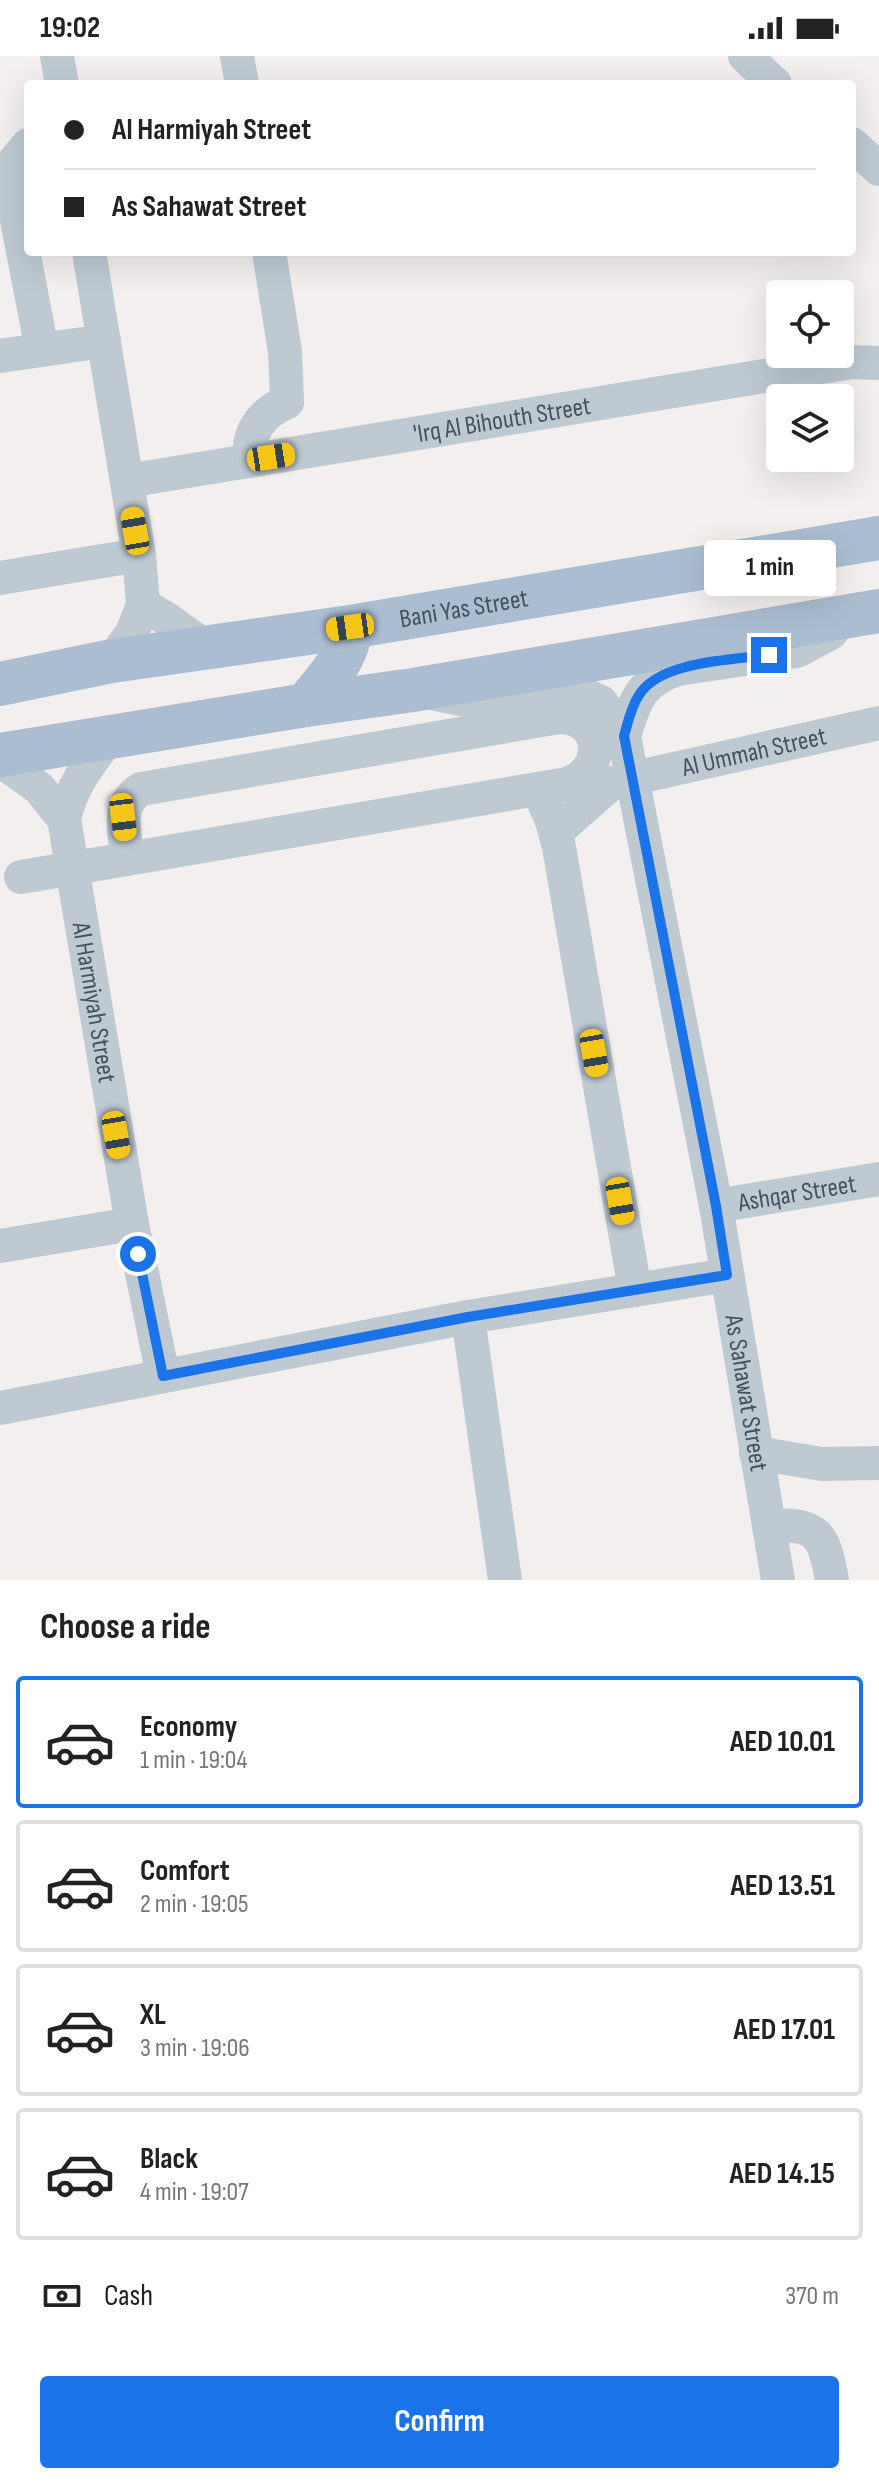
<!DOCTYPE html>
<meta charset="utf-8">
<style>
:root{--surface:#fff;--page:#f2f2f2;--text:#222;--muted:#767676;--line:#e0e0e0;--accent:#1a73e8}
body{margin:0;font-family:"Sofia Sans Condensed",sans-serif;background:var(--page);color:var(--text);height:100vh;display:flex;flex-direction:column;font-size:30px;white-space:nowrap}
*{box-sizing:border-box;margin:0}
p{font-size:26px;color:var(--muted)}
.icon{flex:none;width:44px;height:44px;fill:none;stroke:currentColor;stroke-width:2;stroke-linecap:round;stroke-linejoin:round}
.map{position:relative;height:1524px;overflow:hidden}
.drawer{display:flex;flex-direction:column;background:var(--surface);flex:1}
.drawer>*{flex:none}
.hud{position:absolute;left:24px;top:24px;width:832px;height:176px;border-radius:8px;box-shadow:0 8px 32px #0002;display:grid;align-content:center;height:176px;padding:0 40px;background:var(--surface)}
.tools{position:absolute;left:766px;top:224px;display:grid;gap:16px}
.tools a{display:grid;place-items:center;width:88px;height:88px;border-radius:8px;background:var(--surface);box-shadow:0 8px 32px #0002;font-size:40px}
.end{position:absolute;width:36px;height:36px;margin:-18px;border:10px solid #1a73e8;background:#fff;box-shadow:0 0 0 4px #fff}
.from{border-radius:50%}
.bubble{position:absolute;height:56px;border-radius:8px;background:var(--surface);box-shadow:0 8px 32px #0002;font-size:26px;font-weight:700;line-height:56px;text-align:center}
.car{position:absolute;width:24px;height:48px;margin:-24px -12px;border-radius:10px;box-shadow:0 0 6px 2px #0007;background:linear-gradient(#f5c518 24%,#345 0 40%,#f5c518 0 76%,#345 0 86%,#f5c518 0)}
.hud b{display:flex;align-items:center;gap:28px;height:76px;font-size:30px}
.hud b+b{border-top:2px solid var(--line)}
.hud i{width:20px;height:20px;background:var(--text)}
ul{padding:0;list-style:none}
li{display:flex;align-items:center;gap:24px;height:132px;margin:0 16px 12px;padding:0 24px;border:4px solid var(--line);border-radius:8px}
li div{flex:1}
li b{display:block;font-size:30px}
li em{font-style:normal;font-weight:700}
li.current{border-color:var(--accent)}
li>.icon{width:72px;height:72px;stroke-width:1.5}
h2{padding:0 40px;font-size:36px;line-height:96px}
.pay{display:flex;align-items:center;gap:20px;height:88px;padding:0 40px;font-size:30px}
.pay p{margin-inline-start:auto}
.cta{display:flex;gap:16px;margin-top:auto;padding:16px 40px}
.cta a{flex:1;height:92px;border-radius:8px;background:var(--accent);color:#fff;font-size:32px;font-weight:700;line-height:92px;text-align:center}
.status{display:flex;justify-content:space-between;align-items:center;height:56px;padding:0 40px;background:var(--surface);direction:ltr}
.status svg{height:22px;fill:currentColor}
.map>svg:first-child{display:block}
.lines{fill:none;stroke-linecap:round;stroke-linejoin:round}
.minor{stroke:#bec9d2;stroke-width:34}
.major{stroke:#abbdd1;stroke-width:44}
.route{stroke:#1a73e8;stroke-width:10}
.labels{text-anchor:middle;stroke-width:7;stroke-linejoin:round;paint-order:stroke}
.street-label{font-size:26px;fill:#45515e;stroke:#fff}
</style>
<div class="status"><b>19:02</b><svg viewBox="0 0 49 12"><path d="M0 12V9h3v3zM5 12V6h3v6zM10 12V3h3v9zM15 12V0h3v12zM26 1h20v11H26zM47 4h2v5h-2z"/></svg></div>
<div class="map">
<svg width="879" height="1524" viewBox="0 0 879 1524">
<rect width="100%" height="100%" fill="#f2efee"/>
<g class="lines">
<!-- minor -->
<g class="minor">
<polyline points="57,0 62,28"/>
<polyline points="237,0 242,28"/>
<polyline points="745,0 775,28"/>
<polyline points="852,88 879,113"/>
<polyline points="28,89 13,107 10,127 42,294"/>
<polyline points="89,196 139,499 143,549 132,577 112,605"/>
<polyline points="269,196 285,295 287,346"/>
<polyline points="0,300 104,285"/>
<path d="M 249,405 C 248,376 261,357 287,346"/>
<path id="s1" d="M 127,425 L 807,313 L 853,306 L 879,307"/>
<polyline points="0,522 139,499"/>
<polyline points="143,549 167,563 206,591"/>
<path id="s2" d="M 436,638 L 471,645 L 498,645 L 576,635 L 601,646 L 624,680 L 716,1150 L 778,1524"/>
<path d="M 624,680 C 635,645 640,625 678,613 L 797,595 L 831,577 L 836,568 L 835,561"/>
<path id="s3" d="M 108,683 C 88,709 71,731 64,763 L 132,1168 L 163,1320"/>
<polyline points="0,704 39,732 64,763"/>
<polyline points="538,733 552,765 559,791 635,1234"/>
<path id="s4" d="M 556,776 L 612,727 L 879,667"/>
<path d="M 21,821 L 567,728 C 607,715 604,661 559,661 L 141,733 C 115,749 125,777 128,803"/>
<path id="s5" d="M 716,1150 L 879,1123"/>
<polyline points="0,1190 132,1168"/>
<polyline points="468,1261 505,1524"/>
<polyline points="0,1352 468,1261 727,1219"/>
<polyline points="756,1397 822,1408 879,1407"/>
<path d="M 769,1470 C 818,1467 824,1478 832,1524"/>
</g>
<!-- major -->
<g class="major">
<path id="s6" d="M 0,628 L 112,605 L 350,571 L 879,482"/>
<path d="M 306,649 C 324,625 350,602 350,571"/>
<polyline points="0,699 306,649 413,634 879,555"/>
</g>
</g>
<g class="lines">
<!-- route -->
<path class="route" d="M 138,1198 L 163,1320 L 468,1261 L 727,1219 L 716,1150 L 624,680 C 628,666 631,651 639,639 C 660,605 732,604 769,599"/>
</g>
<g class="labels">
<!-- street labels -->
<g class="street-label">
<text dy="9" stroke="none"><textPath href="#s1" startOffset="380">'Irq Al Bihouth Street</textPath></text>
<text dy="9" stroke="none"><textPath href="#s6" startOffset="470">Bani Yas Street</textPath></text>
<text dy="9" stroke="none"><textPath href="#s4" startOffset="220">Al Ummah Street</textPath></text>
<text dy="9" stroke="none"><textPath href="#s3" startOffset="278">Al Harmiyah Street</textPath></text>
<text dy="9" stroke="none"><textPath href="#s5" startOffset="82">Ashqar Street</textPath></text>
<text dy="9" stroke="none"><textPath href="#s2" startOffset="878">As Sahawat Street</textPath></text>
</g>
</g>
</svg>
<div class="tools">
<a><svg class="icon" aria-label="locate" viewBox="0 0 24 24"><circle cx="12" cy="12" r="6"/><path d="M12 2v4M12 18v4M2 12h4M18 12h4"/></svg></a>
<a><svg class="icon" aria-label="layers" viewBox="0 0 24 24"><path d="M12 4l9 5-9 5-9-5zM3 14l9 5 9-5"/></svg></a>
</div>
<i class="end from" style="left:138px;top:1198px"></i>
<i class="end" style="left:769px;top:599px"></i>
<div class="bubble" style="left:704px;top:484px;width:132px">1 min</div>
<i class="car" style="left:271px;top:401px;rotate:81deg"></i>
<i class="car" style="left:135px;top:475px;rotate:350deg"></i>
<i class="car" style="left:350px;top:571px;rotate:262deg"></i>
<i class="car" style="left:123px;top:761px;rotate:173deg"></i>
<i class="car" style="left:594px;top:997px;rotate:170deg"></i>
<i class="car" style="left:116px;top:1079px;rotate:170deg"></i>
<i class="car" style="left:620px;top:1145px;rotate:170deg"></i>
<div class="hud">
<b><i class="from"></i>Al Harmiyah Street</b>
<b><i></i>As Sahawat Street</b>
</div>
</div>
<section class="drawer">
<h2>Choose a ride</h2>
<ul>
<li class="current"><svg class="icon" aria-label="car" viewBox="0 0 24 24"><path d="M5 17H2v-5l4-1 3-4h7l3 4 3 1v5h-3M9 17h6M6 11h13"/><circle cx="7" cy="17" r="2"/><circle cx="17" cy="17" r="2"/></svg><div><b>Economy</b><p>1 min · 19:04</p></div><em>AED 10.01</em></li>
<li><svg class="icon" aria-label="car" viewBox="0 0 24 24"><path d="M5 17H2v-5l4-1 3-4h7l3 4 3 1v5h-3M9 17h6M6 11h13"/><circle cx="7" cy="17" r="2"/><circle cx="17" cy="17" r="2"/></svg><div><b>Comfort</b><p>2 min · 19:05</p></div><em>AED 13.51</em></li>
<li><svg class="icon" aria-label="car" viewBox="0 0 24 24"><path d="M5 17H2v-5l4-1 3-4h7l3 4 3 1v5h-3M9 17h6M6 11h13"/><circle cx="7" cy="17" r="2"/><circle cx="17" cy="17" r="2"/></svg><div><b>XL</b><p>3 min · 19:06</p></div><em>AED 17.01</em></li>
<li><svg class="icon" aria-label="car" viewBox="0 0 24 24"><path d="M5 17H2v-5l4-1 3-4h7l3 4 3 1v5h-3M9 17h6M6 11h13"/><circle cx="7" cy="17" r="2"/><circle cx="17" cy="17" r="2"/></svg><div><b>Black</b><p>4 min · 19:07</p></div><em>AED 14.15</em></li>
</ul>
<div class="pay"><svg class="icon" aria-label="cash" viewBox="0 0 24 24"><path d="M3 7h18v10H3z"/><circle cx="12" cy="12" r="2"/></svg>Cash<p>370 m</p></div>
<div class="cta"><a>Confirm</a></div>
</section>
